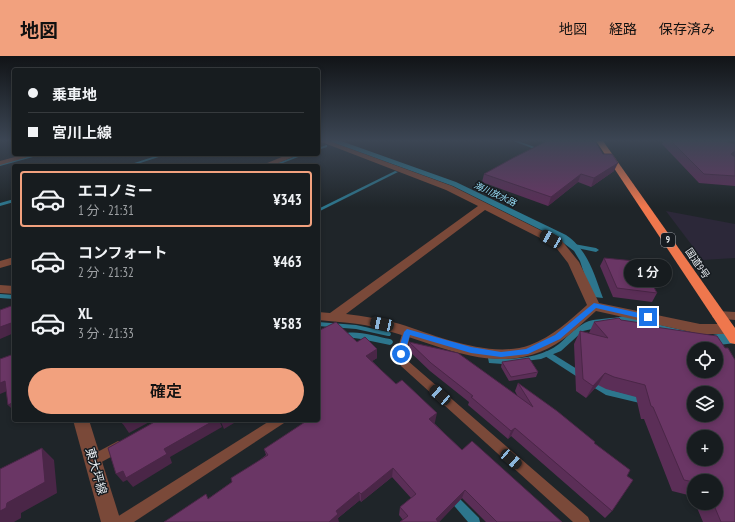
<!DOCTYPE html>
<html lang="ja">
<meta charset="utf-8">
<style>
:root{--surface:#171c1f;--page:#24292c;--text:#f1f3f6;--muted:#9ea1a4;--line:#363a3d;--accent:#f2a17e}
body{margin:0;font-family:"PT Sans Narrow","Noto Sans JP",sans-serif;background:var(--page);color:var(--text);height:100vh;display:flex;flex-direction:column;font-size:15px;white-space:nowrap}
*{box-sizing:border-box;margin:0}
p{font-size:13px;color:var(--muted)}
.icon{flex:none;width:22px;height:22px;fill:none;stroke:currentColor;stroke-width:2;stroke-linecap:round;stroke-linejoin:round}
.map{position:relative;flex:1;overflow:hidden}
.panel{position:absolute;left:12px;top:108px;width:308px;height:258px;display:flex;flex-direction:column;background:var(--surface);border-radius:4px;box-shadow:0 2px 6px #0003,0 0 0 1px var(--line)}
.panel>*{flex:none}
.hud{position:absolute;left:12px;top:12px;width:308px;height:88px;border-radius:4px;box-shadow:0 2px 6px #0003,0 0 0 1px var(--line);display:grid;align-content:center;height:88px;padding:0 16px;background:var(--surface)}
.fabs{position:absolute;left:687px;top:286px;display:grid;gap:8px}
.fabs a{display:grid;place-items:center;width:36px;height:36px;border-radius:50%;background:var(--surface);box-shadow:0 2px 6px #0003,0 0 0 1px var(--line);font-size:20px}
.end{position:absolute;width:18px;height:18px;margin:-9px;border:5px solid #1a73e8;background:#fff;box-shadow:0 0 0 2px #fff}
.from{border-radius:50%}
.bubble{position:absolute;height:28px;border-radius:14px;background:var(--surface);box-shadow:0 2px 6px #0003,0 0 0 1px var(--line);font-size:13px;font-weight:600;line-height:28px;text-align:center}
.car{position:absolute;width:12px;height:24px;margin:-12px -6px;border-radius:5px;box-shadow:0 0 3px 1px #0007;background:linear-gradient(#222 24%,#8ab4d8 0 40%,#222 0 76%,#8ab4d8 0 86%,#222 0)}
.hud b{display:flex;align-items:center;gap:14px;height:38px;font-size:15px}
.hud b+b{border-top:1px solid var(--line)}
.hud i{width:10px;height:10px;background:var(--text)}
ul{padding:7px 0 0;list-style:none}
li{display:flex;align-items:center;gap:12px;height:56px;margin:0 8px 6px;padding:0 8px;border:2px solid transparent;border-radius:4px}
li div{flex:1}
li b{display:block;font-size:15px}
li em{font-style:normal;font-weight:600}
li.active{border-color:var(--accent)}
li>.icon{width:36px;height:36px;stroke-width:1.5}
.cta{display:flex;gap:8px;margin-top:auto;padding:8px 16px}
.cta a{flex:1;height:46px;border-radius:24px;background:var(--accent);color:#111;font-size:16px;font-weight:600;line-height:46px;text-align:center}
header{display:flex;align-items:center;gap:24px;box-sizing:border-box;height:56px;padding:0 20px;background:var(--accent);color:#111}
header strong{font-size:19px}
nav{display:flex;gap:22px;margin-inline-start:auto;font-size:14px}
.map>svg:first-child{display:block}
.commercial{fill:#2c2839}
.water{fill:#2d768d}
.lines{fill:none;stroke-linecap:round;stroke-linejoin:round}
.stream{fill:#2d768d;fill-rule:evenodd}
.lane{fill:#7a4939;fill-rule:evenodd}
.street{fill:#7a4939;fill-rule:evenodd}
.highway{fill:#ef774d;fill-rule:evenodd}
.wall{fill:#5b2e57}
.shaded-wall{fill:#4a2647}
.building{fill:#6a3665;stroke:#4a2647;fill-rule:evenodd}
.route{fill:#1a73e8}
.labels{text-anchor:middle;stroke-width:3;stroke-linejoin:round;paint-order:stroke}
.far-water-label{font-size:9px;font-style:italic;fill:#98ddf6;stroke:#161b20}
.shield{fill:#161b20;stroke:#a7abb0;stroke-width:1}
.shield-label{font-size:9px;font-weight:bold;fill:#e5e9ed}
.street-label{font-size:10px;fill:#e5e9ed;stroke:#161b20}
.near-street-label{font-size:12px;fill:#e5e9ed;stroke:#161b20}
</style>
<header>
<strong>地図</strong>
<nav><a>地図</a><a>経路</a><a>保存済み</a></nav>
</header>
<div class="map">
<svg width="735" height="466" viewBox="0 0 735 466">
<rect width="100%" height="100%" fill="#1f2529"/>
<!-- commercial -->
<polygon class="commercial" points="666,155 735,168 735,202 703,204"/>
<!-- water -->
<g class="water">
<path d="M 329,85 L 341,85 L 456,126 L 566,179 C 588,194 594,218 603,242 L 594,241 L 590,236 L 580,205 L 574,195 L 557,182 L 453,130 Z"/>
<path d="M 623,260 L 707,280 L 735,275 L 735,287 L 711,290 L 601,271 L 583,275 L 561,295 L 541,303 L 503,308 L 489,307 L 488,302 C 511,304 540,303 559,288 C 568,280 578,269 589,265 C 600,262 612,263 623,260 Z"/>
</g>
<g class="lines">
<!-- stream -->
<g class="stream">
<polygon points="513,85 518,85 543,94 540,95"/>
<polygon points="326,89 327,89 327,91 318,94 318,92"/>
<polygon points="38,98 44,98 0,110 0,108"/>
<polygon points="162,98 168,98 131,110 125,110"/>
<polygon points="301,98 306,98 275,110 270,110"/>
<polygon points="395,115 398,116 318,156 318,153"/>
<polygon points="14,143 14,146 0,150 0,147"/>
<polygon points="574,188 596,192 599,194 596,196 572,191 571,190"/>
<polygon points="0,238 14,239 14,243 0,242"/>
<polygon points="318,266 356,269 388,276 390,276 391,278 390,280 388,280 356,273 318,270"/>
<path d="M 347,277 C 360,275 377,281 390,283 L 392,284 L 393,286 L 392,288 L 390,289 L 361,283 L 347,281 L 346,279 Z"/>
<polygon points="548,295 585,318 586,320 585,322 582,323 579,322 545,300 544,298 545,296"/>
<polygon points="591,323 611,334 644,342 647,343 648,345 647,347 644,348 606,339 588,328 587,326 588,324"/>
<polygon points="453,437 456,439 479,462 480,466 468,466 450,445 448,442 450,439"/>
</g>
<!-- lane -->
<g class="lane">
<polygon points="407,272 410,273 411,275 406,298 408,305 588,461 590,466 573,466 401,310 396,298 403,275 404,273"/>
<polygon points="271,364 286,364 284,367 134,466 115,466 117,461"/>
<polygon points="118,385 122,387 124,391 122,395 96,409 92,411 88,409 86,405 88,401"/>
</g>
<!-- street -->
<g class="street">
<path d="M 319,85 L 329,85 L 452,130 L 562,185 L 579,206 L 599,247 L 700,268 L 728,268 L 733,270 L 735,273 L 733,276 L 728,278 L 700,278 L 596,255 C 579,270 562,288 540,296 C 487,317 433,286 381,273 C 361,267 339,266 318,264 L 318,256 L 330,257 L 478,150 L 446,134 ZM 485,154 L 554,189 L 568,207 L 587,249 C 570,264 552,281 530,289 C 491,303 437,280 400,268 C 382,263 364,260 346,258 Z"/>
<polygon points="26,98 38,98 0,109 0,105"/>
<polygon points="289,98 300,98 271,110 260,110"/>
<polygon points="14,201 14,208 0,212 0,205"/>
<polygon points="0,229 14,230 14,238 0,237"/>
<polygon points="718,255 735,256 735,264 713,262 712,259 713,256"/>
<polygon points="73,364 89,364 121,466 101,466"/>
</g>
<!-- highway -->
<polygon class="highway" points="596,85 603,85 735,272 735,288 730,287"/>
</g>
<!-- wall -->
<g class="wall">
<polygon points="664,85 723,85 735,101 735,130 699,127 662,88"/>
<polygon points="614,115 591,131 578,126 548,150 482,126 484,118"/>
<polygon points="604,202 641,217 657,237 652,246 613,241 600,210"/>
<polygon points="621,264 655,271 735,466 703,466 695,447 716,447 716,425 694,425 694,444 692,440 672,435 644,363 641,363 636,341 606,333 598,329 586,342 576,335 574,288 580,275 589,277 594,266"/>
<polygon points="318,275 377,293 377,302 372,305 435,366 434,367 462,394 562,466 486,466 462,442 439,466 400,466 403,464 399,459 400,451 411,442 392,421 361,446 360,444 338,462 209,442 232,426 266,399 264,393 318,364"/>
<polygon points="409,286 518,341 515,335 518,327 594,387 612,455 605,462 511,380 508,383 468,349 469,346 430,315 408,294"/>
<polygon points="502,306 538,316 536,321 509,325 501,311"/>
</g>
<!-- shaded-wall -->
<g class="shaded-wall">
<polygon points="735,95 735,100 726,106 731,98"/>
<polygon points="618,107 614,115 591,131 594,122"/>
<polygon points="581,118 578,126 548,150 551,141"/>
<polygon points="14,266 14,277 0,283 0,271"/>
<polygon points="377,293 377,302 366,309 366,300"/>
<polygon points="605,317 598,329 586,342 593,330"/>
<polygon points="5,325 12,333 0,338 0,327"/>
<polygon points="14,346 14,355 8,349"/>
<polygon points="437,357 435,366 428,372 429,363"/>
<polygon points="131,364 153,364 129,377 123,368"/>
<polygon points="215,364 219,364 222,371 170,401 172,407 133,431 127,424 123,426 116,418 164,393"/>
<polygon points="220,364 239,364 224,373"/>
<polygon points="515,372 511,380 508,383 511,375"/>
<polygon points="42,392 54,404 57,437 21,457 21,462 14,466 0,466 0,455 7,447"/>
<polygon points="393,412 392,421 361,446 361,438"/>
<polygon points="465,434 462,442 439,466 435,466 436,463"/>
<polygon points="359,436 360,444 338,462 339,466 329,466 336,455"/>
</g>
<!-- building -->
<g class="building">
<polygon points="547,85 595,85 603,98 612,98 618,107 594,122 581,118 551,141 484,118 513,102"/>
<polygon points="671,85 723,85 735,88 735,95 731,98 735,101 735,120 704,118"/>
<polygon points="604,202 635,205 641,217 647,218 657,237 617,232"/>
<polygon points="14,249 14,266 0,271 0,254"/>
<path d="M 619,262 L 621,264 L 655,269 L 655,271 L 717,280 L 725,292 L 728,292 L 735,304 L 735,466 L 721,466 L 713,447 L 716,447 L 716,425 L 694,425 L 694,426 L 684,424 L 653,351 L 651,350 L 645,329 L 614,321 L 605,317 L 593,330 L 583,323 L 580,275 L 608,282 L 594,266 ZM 694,293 L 716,293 L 716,315 L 694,315 ZM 694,337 L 716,337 L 716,359 L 694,359 ZM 694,381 L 716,381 L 716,403 L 694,403 Z"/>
<polygon points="336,266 357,286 365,281 377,293 366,300 396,328 402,324 437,357 429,363 462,394 472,385 562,466 497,466 465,434 436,463 438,466 400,466 408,460 400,451 416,438 393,412 361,438 359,436 336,455 338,458 329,466 164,466 206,438 208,443 232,426 231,422 268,399 264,393 308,364 318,364 318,352 319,351 318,350 318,275"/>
<polygon points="409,286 458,297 533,351 518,327 557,355 595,386 594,387 630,414 627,420 633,424 612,455 515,372 511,375 471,341 473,340 431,307"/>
<polygon points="14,298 14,346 8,349 5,325 0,327 0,303"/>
<polygon points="529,302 538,316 511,321 502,306"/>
<polygon points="122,364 131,364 123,368"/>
<polygon points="158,364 215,364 164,393 167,398 126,422 123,415 116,418 108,392"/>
<polygon points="42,392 45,426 7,447 6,452 0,455 0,413"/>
</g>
<!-- sky -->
<linearGradient id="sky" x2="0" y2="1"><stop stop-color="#111417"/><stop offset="0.56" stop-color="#3c4654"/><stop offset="1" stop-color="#3c4654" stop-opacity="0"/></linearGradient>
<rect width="735" height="151" fill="url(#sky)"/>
<!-- route -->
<polygon class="route" points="594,247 648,259 652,261 648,264 596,252 560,283 528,298 501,301 471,297 410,279 404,300 398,300 397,298 404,276 407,273 471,291 501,296 526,293 555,279"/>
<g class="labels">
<!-- far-water labels -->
<g class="far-water-label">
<text transform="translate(495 138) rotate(25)" y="3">海川放水路</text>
</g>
<!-- shield labels -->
<rect class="shield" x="661" y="177" width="14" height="14" rx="3"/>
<g class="shield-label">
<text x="668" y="187">9</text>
</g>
<!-- street labels -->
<g class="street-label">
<text transform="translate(698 207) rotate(56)" y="4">国道9号</text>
</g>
<!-- near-street labels -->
<g class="near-street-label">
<text transform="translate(96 415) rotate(74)" y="4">東大坪線</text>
</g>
</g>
</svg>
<div class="fabs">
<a><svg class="icon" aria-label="locate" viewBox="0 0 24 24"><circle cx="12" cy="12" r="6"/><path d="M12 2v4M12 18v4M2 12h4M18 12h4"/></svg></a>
<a><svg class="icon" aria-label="layers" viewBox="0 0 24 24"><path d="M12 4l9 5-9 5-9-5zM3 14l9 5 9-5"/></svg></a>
<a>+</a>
<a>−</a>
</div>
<i class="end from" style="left:401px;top:298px"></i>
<i class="end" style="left:648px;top:261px"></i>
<div class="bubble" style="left:624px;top:203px;width:48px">1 分</div>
<i class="car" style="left:551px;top:183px;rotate:300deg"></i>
<i class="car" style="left:382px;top:268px;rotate:282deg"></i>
<i class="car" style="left:440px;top:339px;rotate:312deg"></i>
<i class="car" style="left:511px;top:403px;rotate:131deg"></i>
<div class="hud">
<b><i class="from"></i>乗車地</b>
<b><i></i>宮川上線</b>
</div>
<section class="panel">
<ul>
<li class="active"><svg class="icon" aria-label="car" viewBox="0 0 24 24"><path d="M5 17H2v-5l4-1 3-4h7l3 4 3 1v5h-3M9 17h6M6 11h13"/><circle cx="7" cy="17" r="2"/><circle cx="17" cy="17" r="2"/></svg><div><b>エコノミー</b><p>1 分 · 21:31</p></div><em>¥343</em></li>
<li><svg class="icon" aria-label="car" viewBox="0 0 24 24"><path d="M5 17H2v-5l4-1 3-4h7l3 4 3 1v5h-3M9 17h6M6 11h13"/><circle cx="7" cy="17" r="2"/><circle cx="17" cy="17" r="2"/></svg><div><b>コンフォート</b><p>2 分 · 21:32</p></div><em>¥463</em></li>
<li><svg class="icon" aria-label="car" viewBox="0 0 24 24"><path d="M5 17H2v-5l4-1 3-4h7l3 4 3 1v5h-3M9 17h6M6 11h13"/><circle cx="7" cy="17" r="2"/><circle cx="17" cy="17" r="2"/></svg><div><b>XL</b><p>3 分 · 21:33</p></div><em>¥583</em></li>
</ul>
<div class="cta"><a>確定</a></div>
</section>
</div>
